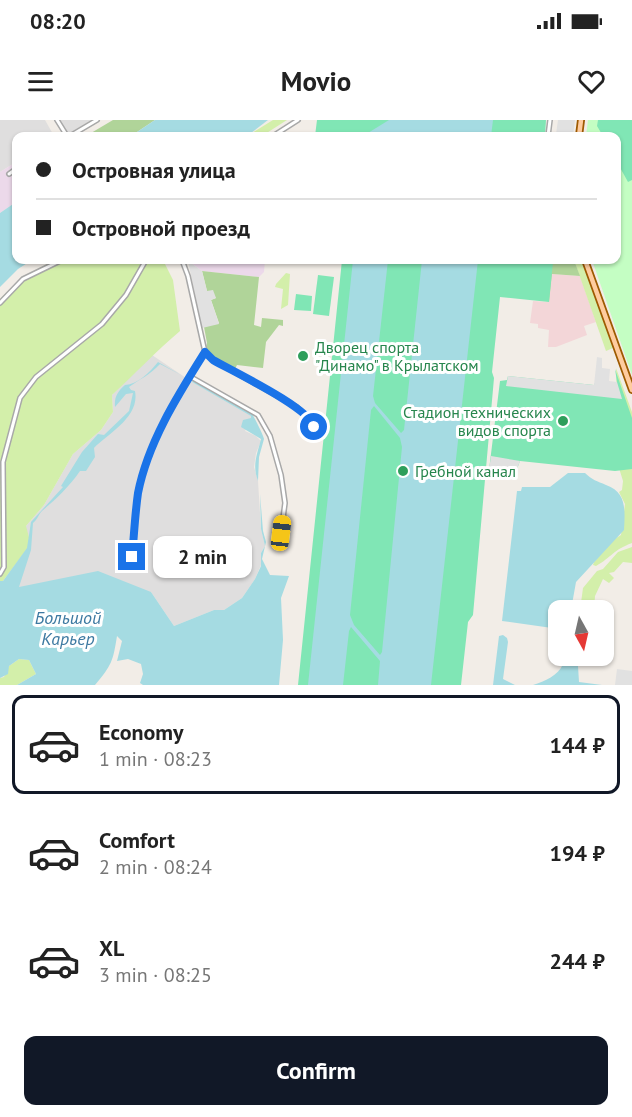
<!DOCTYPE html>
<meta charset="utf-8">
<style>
:root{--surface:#fff;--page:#f2f2f2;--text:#222;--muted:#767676;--line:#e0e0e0;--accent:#111827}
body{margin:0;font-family:"PT Sans",sans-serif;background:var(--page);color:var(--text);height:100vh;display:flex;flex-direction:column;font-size:22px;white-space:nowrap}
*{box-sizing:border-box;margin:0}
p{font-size:20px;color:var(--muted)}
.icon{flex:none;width:33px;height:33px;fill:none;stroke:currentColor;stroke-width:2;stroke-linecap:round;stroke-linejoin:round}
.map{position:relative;height:565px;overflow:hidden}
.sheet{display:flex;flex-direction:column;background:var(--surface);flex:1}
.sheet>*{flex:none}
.hud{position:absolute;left:12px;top:12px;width:609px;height:132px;border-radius:12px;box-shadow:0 2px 4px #0004;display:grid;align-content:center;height:132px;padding:0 24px;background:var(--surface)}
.needle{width:39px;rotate:172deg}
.tools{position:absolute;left:548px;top:480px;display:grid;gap:12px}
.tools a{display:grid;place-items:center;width:66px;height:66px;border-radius:12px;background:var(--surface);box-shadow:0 2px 4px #0004;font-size:30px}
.end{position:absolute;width:27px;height:27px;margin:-14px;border:8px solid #1a73e8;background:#fff;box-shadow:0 0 0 3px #fff}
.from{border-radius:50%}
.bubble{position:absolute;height:42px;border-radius:12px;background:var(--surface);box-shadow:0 2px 4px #0004;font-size:20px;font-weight:600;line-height:42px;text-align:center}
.car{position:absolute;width:18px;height:36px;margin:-18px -9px;border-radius:8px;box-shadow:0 0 4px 2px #0007;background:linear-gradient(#f5c518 24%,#345 0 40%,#f5c518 0 76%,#345 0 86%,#f5c518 0)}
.hud b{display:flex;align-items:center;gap:21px;height:57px;font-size:22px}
.hud b+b{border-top:2px solid var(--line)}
.hud i{width:15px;height:15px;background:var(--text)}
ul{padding:10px 0 0;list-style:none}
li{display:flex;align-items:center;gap:18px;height:99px;margin:0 12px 9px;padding:0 12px;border:3px solid transparent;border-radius:12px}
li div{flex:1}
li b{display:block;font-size:22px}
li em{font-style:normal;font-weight:600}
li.active{border-color:var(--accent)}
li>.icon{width:54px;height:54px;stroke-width:1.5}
.cta{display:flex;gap:12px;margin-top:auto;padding:12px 24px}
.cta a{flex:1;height:69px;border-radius:12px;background:var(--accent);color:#fff;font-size:24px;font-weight:600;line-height:69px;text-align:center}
.status{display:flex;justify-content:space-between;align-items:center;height:42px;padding:0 30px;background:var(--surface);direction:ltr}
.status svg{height:16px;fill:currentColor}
header{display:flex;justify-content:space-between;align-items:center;height:78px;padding:0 24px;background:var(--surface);font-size:27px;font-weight:600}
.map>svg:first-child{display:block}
.residential{fill:#dfdede}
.commercial{fill:#f3d6d8}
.industrial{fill:#ecd9ea}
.grass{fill:#d3efaa}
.forest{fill:#b0d499}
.park{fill:#c4fec3}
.pitch{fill:#80e6b5}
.parking{fill:#e1e1e1}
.water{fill:#a5dbe2;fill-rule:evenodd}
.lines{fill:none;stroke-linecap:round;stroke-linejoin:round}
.minor-casing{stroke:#a8a8a8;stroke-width:6}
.major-casing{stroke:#9e5a00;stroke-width:8}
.minor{stroke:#fff;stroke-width:3}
.major{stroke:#ffcc9f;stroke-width:4.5}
.route{stroke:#1a73e8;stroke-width:8}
.leisure-dot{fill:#2e9e5b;stroke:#fff;stroke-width:2}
.labels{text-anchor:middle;stroke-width:6;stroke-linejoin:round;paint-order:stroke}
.leisure-label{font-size:16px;fill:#27864d;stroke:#fff;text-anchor:start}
.water-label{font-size:18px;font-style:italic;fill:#3d79a1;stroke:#fff}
</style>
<div class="status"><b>08:20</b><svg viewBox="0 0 49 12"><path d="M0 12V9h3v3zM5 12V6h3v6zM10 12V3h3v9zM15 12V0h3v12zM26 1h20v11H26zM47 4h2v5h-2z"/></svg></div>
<header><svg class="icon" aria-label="menu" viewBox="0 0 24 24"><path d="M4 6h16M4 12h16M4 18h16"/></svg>Movio<svg class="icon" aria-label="heart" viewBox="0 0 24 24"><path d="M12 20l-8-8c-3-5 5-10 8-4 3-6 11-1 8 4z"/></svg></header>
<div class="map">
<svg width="632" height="565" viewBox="0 0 632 565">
<rect width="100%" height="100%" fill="#f2ede7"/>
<!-- residential -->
<g class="residential">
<polygon points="0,0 45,0 54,16 16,16 16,42 0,52"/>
<polygon points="56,0 91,0 67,15"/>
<polygon points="152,235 192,262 249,293 252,298 245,311 256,316 261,321 256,333 254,347 258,361 261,409 265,426 261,433 261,445 255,459 242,478 224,490 214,490 174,506 151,472 19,467 26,406 44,385 73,334 101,310 113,292 112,275"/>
</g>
<!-- commercial -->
<polygon class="commercial" points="552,154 580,156 596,202 584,206 587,215 556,227 548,227 549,210 538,208 538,204 530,203 533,181 549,182"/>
<!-- industrial -->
<g class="industrial">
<polygon points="16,42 16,82 0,93 0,52"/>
<polygon points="187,140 265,140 264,152 259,157 202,151"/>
</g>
<!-- grass -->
<g class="grass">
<polygon points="273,0 287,0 262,16 247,16"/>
<path d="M 55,140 L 163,140 L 173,160 L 180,211 C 156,231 135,254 112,275 L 113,292 L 101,310 L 73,334 L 44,385 L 26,406 L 30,421 L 27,429 L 3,461 L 0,461 L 0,179 L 22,157 Z"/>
<polygon points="574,140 582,140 613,228 606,231"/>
<polygon points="286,153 290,154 288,185 281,189 283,169 275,167 276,164"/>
<path d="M 616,248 L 632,292 L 632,423 C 613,430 612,437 596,446 L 593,445 L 594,442 L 613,420 L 621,415 L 625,384 L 619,372 L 622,370 L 623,361 L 619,348 Z"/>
<polygon points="632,427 632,443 623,442 614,452 609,453 614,458 609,463 603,459 595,476 594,490 580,490 583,468 597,451 603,449 618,432"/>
<polygon points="19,539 29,540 36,554 17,565 0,565 0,558 4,557 9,546"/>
</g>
<!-- forest -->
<g class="forest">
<polygon points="113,0 155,0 131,16 86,16"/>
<polygon points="538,140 574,140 580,156 552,154 549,182"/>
<path d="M 202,151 L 259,157 L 254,205 L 261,207 L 262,198 L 283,200 L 283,206 L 279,205 L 266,222 L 263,248 L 237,245 L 235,249 C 224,243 213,239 206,228 L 207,223 L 204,207 L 219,203 L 211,180 L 216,178 L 207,171 Z"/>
</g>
<!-- park -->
<polygon class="park" points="588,0 632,0 632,255 592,140 616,140 616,16 586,16"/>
<!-- pitch -->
<g class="pitch">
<polygon points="317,0 546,0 545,16 315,16"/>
<polygon points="598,0 632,0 632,60 628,62 617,42 616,16 603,16 597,6"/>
<polygon points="342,140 558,140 558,142 553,142 549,182 500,177 492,252 494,258 473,495 468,502 461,565 298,565"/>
<polygon points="318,155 334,157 329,196 313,194"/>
<polygon points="296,174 312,176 311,191 294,190"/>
<polygon points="615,249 632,298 632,349 615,351 520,341 517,349 489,350 500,261 507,260 508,256 594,265 595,263 617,262"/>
</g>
<!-- parking -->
<g class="parking">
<polygon points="558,0 575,0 573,16 556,14"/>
<polygon points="188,141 202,151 207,171 213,170 216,178 211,180 219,204 202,208"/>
<polygon points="597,237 602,238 602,248 610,249 609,261 617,262 622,279 506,266 508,256 594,265"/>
<polygon points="491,336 520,341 517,349 489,350"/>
<polygon points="617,549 632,551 632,565 615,565"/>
</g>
<!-- water -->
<g class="water">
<polygon points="155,0 268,0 247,16 131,16"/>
<polygon points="389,0 493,0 491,16 363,16"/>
<polygon points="16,82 16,140 32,140 18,149 0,167 0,93"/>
<path d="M 353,140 L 388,140 L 373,276 L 375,283 L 401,313 L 404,310 L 422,140 L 478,140 L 431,565 L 378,565 L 380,541 L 351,507 L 349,511 L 343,565 L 308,565 ZM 374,286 L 400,318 L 402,327 L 382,532 L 380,535 L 354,505 L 350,495 L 371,290 Z"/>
<path d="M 158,242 L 181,255 L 160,244 C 150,255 140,259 129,267 L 131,270 L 135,271 C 140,297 109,313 94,328 L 95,337 L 86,351 L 80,351 C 69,367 56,379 42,391 C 38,395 38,399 33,403 L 31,430 L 19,467 L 98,451 L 151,472 L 174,506 L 214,490 L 224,490 L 242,478 L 255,459 L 261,446 L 261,433 L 265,426 L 261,409 L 260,374 L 263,411 L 266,422 L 262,439 L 270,455 L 289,456 L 281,478 L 283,520 L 279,565 L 143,565 L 140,563 L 143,554 L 141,544 L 128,539 L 117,541 L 122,521 L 117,516 C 113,541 112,545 95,565 L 17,565 L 36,554 L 29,540 L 19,539 L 9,546 L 8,554 L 0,558 L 0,461 L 3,461 L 27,428 L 31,402 L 63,367 L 61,366 L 82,332 L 98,314 L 104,315 L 129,291 L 133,273 L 126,274 L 115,287 C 114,277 118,271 125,265 C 138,264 150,252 158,242 Z"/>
<path d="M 193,260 L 251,292 C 253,295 263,314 264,319 L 259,337 L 258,361 C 252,345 257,335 261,319 L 241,307 L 243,300 L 251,298 L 251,296 L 192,262 Z"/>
<path d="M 568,353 L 585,353 C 592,360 597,361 606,365 C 627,372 625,391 624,410 L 576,462 L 571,490 L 558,490 L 558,526 L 552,508 L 502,501 L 517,371 L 521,371 L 522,367 L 550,367 Z"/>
<polygon points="503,515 507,518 508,522 503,559 515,565 493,565 499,516"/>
<path d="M 563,544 L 578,546 L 579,562 L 602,565 L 533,565 C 545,561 558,556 563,544 Z"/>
</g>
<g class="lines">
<!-- minor casing -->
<g class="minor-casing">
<g id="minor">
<polyline points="57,0 67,16"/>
<polyline points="550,0 548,16 554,16"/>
<polyline points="70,16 97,0"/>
<polyline points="273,16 298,0"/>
<polyline points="9,54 16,49"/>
<polyline points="182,140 188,156 205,232 213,240 297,287 314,304"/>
<polyline points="0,183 23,159 62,140"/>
<polyline points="191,257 258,295 270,316 281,355 285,383 281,413"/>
<path d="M 132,437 C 134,416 135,394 138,373 C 148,322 178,275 205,232"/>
<polyline points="0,454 4,447 3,342 20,278 36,257 102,204 126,175 146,140"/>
</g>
</g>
<!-- major casing -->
<g class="major-casing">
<g id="major">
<polyline points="579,16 581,0"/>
<polyline points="585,140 632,270"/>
</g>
</g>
<!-- minor -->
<use href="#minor" class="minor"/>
<!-- major -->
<use href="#major" class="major"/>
</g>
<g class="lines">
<!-- route -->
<path class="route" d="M 132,437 C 134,416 135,394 138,373 C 148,322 178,275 205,232 L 213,240 C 232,251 310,288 314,307"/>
</g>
<!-- markers -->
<g class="leisure-dot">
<circle cx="303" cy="236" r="6"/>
<circle cx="563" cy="301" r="6"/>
<circle cx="403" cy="351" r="6"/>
</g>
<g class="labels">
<!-- leisure labels -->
<g class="leisure-label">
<text x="315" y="233">Дворец спорта<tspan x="315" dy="18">"Динамо" в Крылатском</tspan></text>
<text x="551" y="298" text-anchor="end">Стадион технических<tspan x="551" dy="18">видов спорта</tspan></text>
<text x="415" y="357">Гребной канал</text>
</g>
<!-- water labels -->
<g class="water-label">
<text x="68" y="504">Большой<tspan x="68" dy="21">Карьер</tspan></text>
</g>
</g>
</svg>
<div class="tools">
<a><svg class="needle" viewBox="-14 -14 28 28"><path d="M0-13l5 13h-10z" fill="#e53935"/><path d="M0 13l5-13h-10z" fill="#767676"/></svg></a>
</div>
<i class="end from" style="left:314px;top:307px"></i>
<i class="end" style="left:132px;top:437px"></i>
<div class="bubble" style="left:153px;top:416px;width:99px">2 min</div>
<i class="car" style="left:281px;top:413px;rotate:7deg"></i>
<div class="hud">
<b><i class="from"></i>Островная улица</b>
<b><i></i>Островной проезд</b>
</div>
</div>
<section class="sheet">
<ul>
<li class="active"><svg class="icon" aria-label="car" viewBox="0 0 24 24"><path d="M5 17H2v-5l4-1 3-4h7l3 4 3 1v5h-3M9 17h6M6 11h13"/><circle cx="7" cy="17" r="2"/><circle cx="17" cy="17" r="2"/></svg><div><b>Economy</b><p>1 min · 08:23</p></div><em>144 ₽</em></li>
<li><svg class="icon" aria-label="car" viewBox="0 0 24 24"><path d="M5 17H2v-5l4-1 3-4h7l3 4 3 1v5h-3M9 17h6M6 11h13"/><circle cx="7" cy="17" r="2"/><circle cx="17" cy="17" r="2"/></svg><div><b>Comfort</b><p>2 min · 08:24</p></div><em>194 ₽</em></li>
<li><svg class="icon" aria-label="car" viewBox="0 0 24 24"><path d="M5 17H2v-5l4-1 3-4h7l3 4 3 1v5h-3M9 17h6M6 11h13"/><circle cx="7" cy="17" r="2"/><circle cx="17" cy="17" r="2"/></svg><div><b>XL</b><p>3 min · 08:25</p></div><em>244 ₽</em></li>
</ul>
<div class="cta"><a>Confirm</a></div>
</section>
